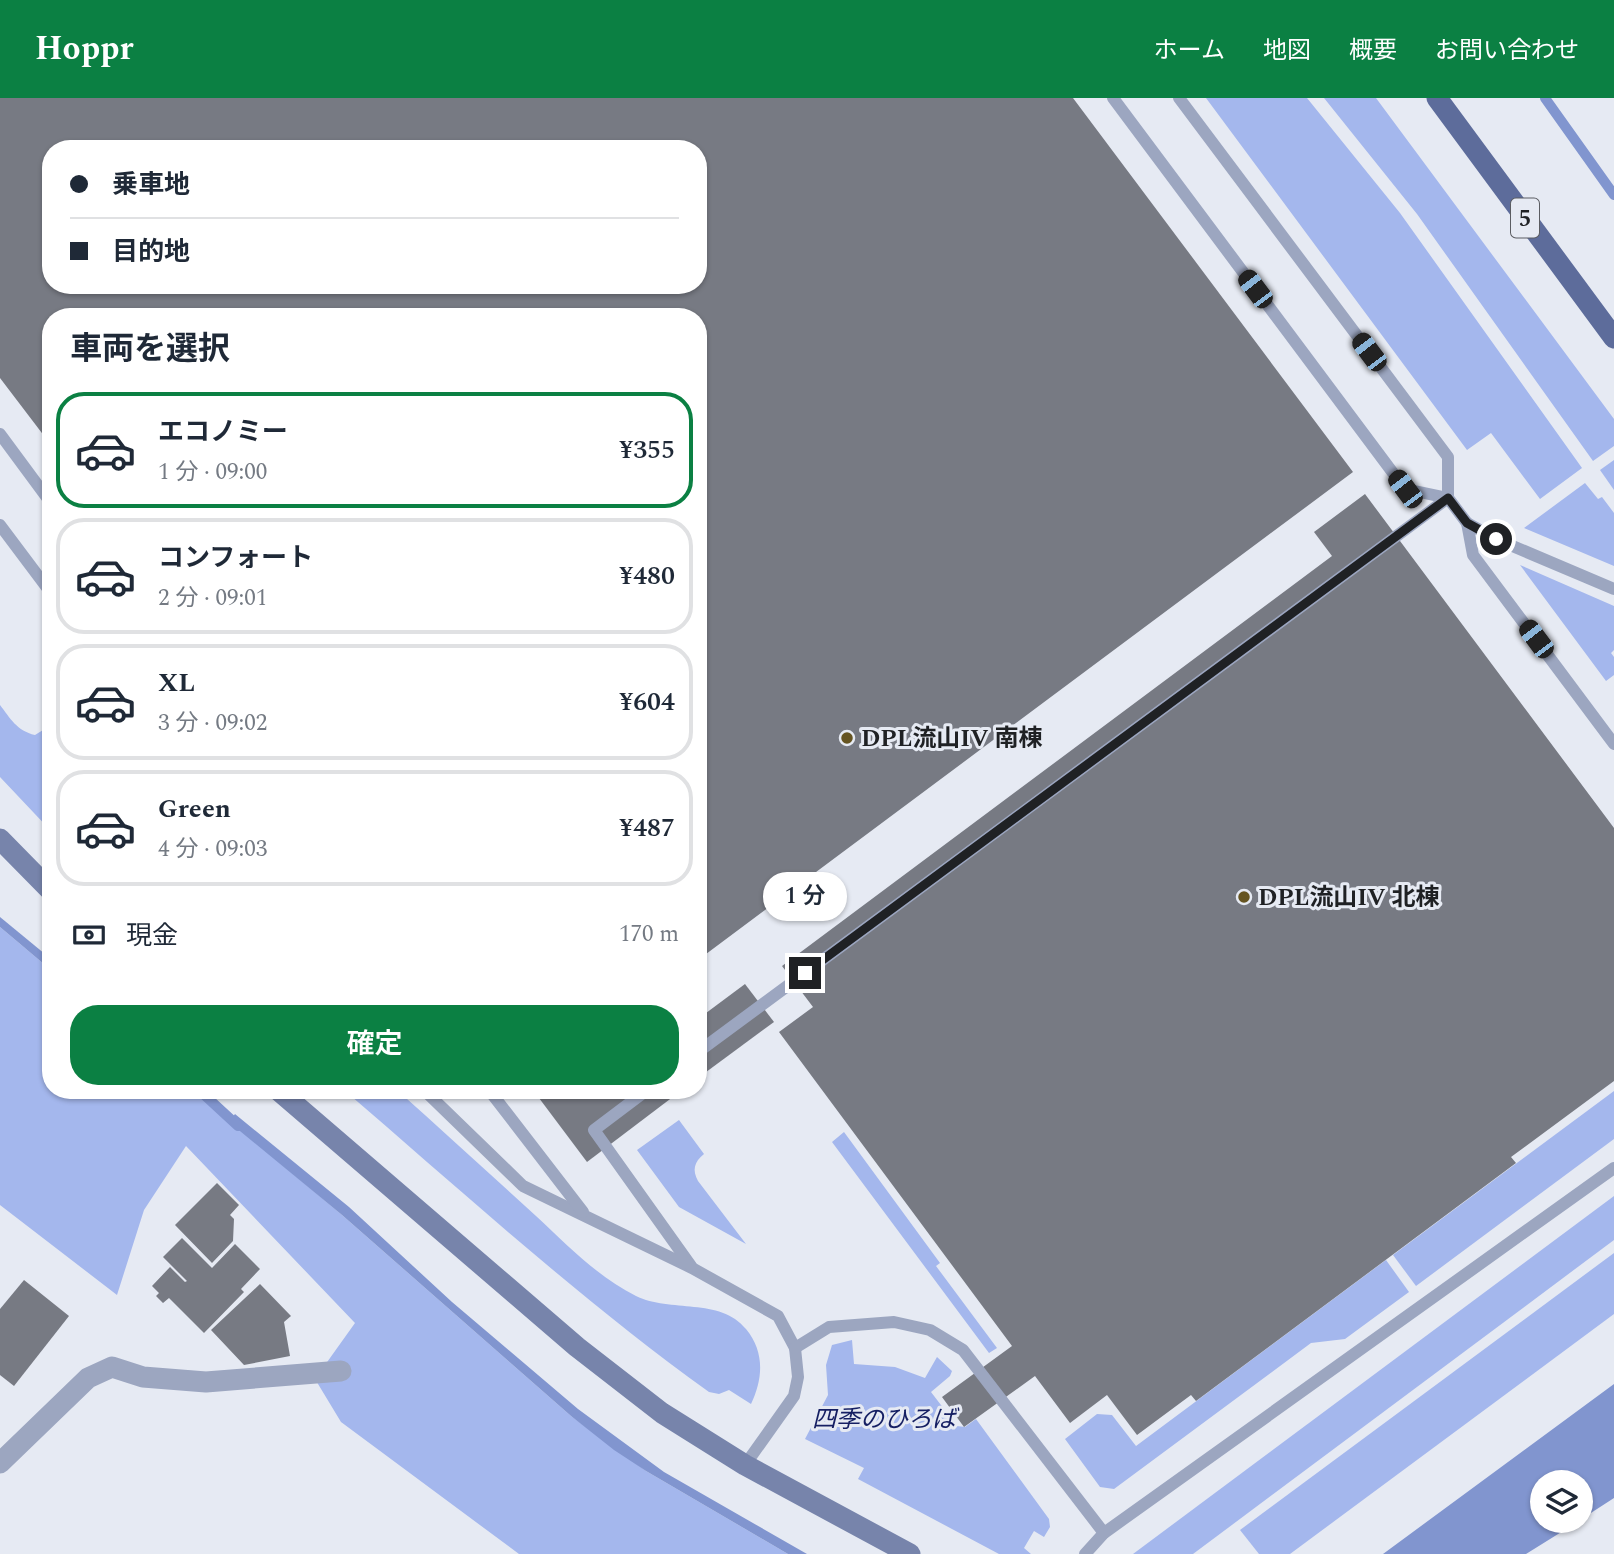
<!DOCTYPE html>
<html lang="ja">
<meta charset="utf-8">
<style>
:root{--surface:#fff;--page:#f6f6f7;--text:#1f2937;--muted:#747a83;--line:#e0e1e3;--accent:#0b8043}
body{margin:0;font-family:Spectral,"Noto Sans JP",serif;background:var(--page);color:var(--text);height:100vh;display:flex;flex-direction:column;font-size:26px;white-space:nowrap}
*{box-sizing:border-box;margin:0}
p{font-size:23px;color:var(--muted)}
.icon{flex:none;width:38px;height:38px;fill:none;stroke:currentColor;stroke-width:2;stroke-linecap:round;stroke-linejoin:round}
.map{position:relative;flex:1;overflow:hidden}
.details{position:absolute;left:42px;top:210px;width:665px;height:791px;display:flex;flex-direction:column;background:var(--surface);border-radius:28px;box-shadow:0 2px 5px #0004}
.details>*{flex:none}
.hud{position:absolute;left:42px;top:42px;width:665px;height:154px;border-radius:28px;box-shadow:0 2px 5px #0004;display:grid;align-content:center;height:154px;padding:0 28px;background:var(--surface)}
.fabs{position:absolute;left:1530px;top:1372px;display:grid;gap:14px}
.fabs a{display:grid;place-items:center;width:63px;height:63px;border-radius:50%;background:var(--surface);box-shadow:0 2px 5px #0004;font-size:35px}
.end{position:absolute;width:32px;height:32px;margin:-16px;border:9px solid #1f2124;background:#fff;box-shadow:0 0 0 4px #fff}
.from{border-radius:50%}
.bubble{position:absolute;height:49px;border-radius:24px;background:var(--surface);box-shadow:0 2px 5px #0004;font-size:23px;font-weight:600;line-height:49px;text-align:center}
.car{position:absolute;width:21px;height:42px;margin:-21px -10px;border-radius:9px;box-shadow:0 0 5px 2px #0007;background:linear-gradient(#222 24%,#8ab4d8 0 40%,#222 0 76%,#8ab4d8 0 86%,#222 0)}
.hud b{display:flex;align-items:center;gap:24px;height:66px;font-size:26px}
.hud b+b{border-top:2px solid var(--line)}
.hud i{width:18px;height:18px;background:var(--text)}
ul{padding:0;list-style:none}
li{display:flex;align-items:center;gap:21px;height:116px;margin:0 14px 10px;padding:0 14px;border:4px solid var(--line);border-radius:28px}
li div{flex:1}
li b{display:block;font-size:26px}
li em{font-style:normal;font-weight:600}
li.current{border-color:var(--accent)}
li>.icon{width:63px;height:63px;stroke-width:1.5}
h2{padding:0 28px;font-size:32px;line-height:84px}
.pay{display:flex;align-items:center;gap:18px;height:77px;padding:0 28px;font-size:26px}
.pay p{margin-inline-start:auto}
.cta{display:flex;gap:14px;margin-top:auto;padding:14px 28px}
.cta a{flex:1;height:80px;border-radius:28px;background:var(--accent);color:#fff;font-size:28px;font-weight:600;line-height:80px;text-align:center}
header{display:flex;align-items:center;gap:42px;box-sizing:border-box;height:98px;padding:0 35px;background:var(--accent);color:#fff}
header strong{font-size:33px}
nav{display:flex;gap:38px;margin-inline-start:auto;font-size:24px}
.map>svg:first-child{display:block}
.green{fill:#a4b7ed}
.water{fill:#8195cf}
.lines{fill:none;stroke-linecap:round;stroke-linejoin:round}
.stream{stroke:#8195cf;stroke-width:10}
.building{fill:#777a83;fill-rule:evenodd}
.lane{stroke:#9ca6c0;stroke-width:12}
.street{stroke:#9ca6c0;stroke-width:21}
.secondary{stroke:#7784ab;stroke-width:21}
.primary{stroke:#5d6c9b;stroke-width:21}
.route{stroke:#1f2124;stroke-width:9}
.poi-dot{fill:#655421;stroke:#e6eaf3;stroke-width:2.5}
.labels{text-anchor:middle;stroke-width:6;stroke-linejoin:round;paint-order:stroke}
.shield{fill:#e6eaf3;stroke:#5b5d62;stroke-width:2}
.shield-label{font-size:23px;font-weight:bold;fill:#1f2124}
.poi-label{font-size:24px;font-weight:bold;fill:#1f2124;stroke:#e6eaf3;text-anchor:start}
.park-label{font-size:24px;font-style:italic;fill:#151f63;stroke:#e6eaf3}
</style>
<header>
<strong>Hoppr</strong>
<nav><a>ホーム</a><a>地図</a><a>概要</a><a>お問い合わせ</a></nav>
</header>
<div class="map">
<svg width="1614" height="1456" viewBox="0 0 1614 1456">
<rect width="100%" height="100%" fill="#e6eaf3"/>
<!-- green -->
<g class="green">
<polygon points="1206,0 1307,0 1400,115 1582,370 1540,401 1491,335 1467,352"/>
<polygon points="1324,0 1376,0 1614,321 1614,348 1593,363 1417,116"/>
<polygon points="1614,362 1614,392 1600,372"/>
<polygon points="1585,385 1598,401 1602,399 1614,415 1614,468 1524,430"/>
<polygon points="1520,467 1614,508 1614,552 1611,555 1614,559 1614,577 1606,583"/>
<path d="M 0,607 C 10,620 17,633 35,637 L 51,627 L 51,733 L 0,679 Z"/>
<polygon points="0,829 51,872 51,992 193,992 342,1117 571,1318 646,1373 788,1456 519,1456 341,1324 315,1281 355,1225 186,1048 144,1112 117,1197 0,1107"/>
<path d="M 344,992 L 397,992 C 444,1034 490,1076 536,1118 C 567,1147 598,1179 636,1198 C 670,1215 720,1199 746,1231 C 765,1254 763,1281 751,1306 L 729,1292 L 719,1296 L 709,1294 C 581,1202 464,1095 344,992 Z"/>
<polygon points="1614,993 1614,1041 1416,1188 1393,1157"/>
<path d="M 679,1022 L 704,1056 C 694,1064 692,1072 698,1083 L 746,1146 L 679,1109 L 637,1052 Z"/>
<polygon points="844,1034 940,1165 936,1168 997,1250 989,1255 832,1044"/>
<polygon points="1614,1098 1614,1142 1193,1456 1133,1456"/>
<polygon points="1614,1155 1614,1216 1290,1456 1259,1456 1240,1432"/>
<polygon points="1386,1162 1409,1194 1345,1241 1311,1245 1114,1391 1100,1389 1065,1341 1097,1316 1112,1317 1136,1348"/>
<polygon points="852,1242 854,1266 895,1269 925,1280 937,1259 952,1273 950,1278 931,1294 957,1328 965,1329 976,1321 1049,1421 1050,1429 1044,1439 1034,1433 1024,1450 1031,1456 999,1456 858,1381 864,1370 805,1341 828,1297 826,1267 832,1247"/>
</g>
<!-- water -->
<g class="water">
<polygon points="0,819 51,861 51,872 0,829"/>
<polygon points="235,1016 349,1109 452,1204 578,1311 664,1374 807,1456 788,1456 646,1373 614,1352 571,1318 342,1117 229,1024"/>
<polygon points="1614,1286 1614,1400 1580,1422 1580,1384 1542,1384 1542,1423 1579,1423 1526,1456 1383,1456"/>
</g>
<g class="lines">
<!-- stream -->
<g class="stream">
<polyline points="1545,0 1614,97"/>
<polyline points="199,992 238,1028"/>
</g>
</g>
<!-- building -->
<g class="building">
<path d="M 0,0 L 1073,0 L 1353,374 L 698,862 L 698,219 L 51,219 L 51,347 L 0,280 ZM 51,51 L 698,51 L 698,187 L 51,187 Z"/>
<polygon points="1365,396 1614,730 1614,983 1511,1059 1516,1065 1196,1303 1191,1297 1137,1337 1107,1297 1070,1325 1035,1278 964,1329 942,1299 1012,1248 779,934 813,909 782,868 1332,458 1314,434"/>
<polygon points="745,886 774,924 698,980 698,921"/>
<polygon points="533,992 682,992 587,1064"/>
<polygon points="217,1085 239,1107 230,1117 234,1121 233,1143 212,1165 175,1127"/>
<polygon points="182,1140 212,1170 235,1146 260,1171 241,1191 244,1194 204,1235 169,1200 163,1205 156,1198 159,1195 152,1188 170,1169 185,1184 187,1183 163,1159"/>
<polygon points="24,1182 69,1218 14,1288 0,1277 0,1211"/>
<polygon points="260,1186 291,1218 284,1224 290,1258 244,1267 211,1232"/>
</g>
<g class="lines">
<!-- lane -->
<g class="lane">
<polyline points="1113,0 1405,391 1448,400"/>
<polyline points="1179,0 1448,359 1448,400 1467,425 1473,457 1614,646"/>
<polyline points="0,336 51,405"/>
<polyline points="1467,425 1496,441 1614,491"/>
<polyline points="0,427 51,495"/>
<polyline points="698,954 1448,400"/>
<polyline points="424,992 523,1088 692,1170 778,1218 795,1250 798,1279 794,1298 745,1367"/>
<polyline points="489,992 583,1114"/>
<polyline points="647,992 594,1032 691,1168"/>
<polyline points="795,1250 829,1229 894,1224 930,1232 963,1252 1104,1435"/>
<polyline points="1085,1456 1104,1435 1614,1070"/>
</g>
<!-- street -->
<polyline class="street" points="0,1365 88,1280 112,1269 143,1279 206,1284 341,1273"/>
<!-- secondary -->
<g class="secondary">
<polyline points="0,741 51,793"/>
<polyline points="278,992 577,1249 662,1315 745,1367 910,1456"/>
</g>
<!-- primary -->
<polyline class="primary" points="1437,0 1614,240"/>
</g>
<g class="lines">
<!-- route -->
<polyline class="route" points="805,875 1448,400 1467,425 1496,441"/>
</g>
<!-- markers -->
<g class="poi-dot">
<circle cx="847" cy="640" r="7"/>
<circle cx="1244" cy="799" r="7"/>
</g>
<g class="labels">
<!-- shield labels -->
<rect class="shield" x="1511" y="100.5" width="28" height="39" rx="5"/>
<g class="shield-label">
<text x="1525" y="128">5</text>
</g>
<!-- poi labels -->
<g class="poi-label">
<text x="861" y="648">DPL流山IV 南棟</text>
<text x="1258" y="807">DPL流山IV 北棟</text>
</g>
<!-- park labels -->
<g class="park-label">
<text x="884" y="1329">四季のひろば</text>
</g>
</g>
</svg>
<div class="fabs">
<a><svg class="icon" aria-label="layers" viewBox="0 0 24 24"><path d="M12 4l9 5-9 5-9-5zM3 14l9 5 9-5"/></svg></a>
</div>
<i class="end from" style="left:1496px;top:441px"></i>
<i class="end" style="left:805px;top:875px"></i>
<div class="bubble" style="left:763px;top:774px;width:84px">1 分</div>
<i class="car" style="left:1255px;top:191px;rotate:323deg"></i>
<i class="car" style="left:1369px;top:254px;rotate:323deg"></i>
<i class="car" style="left:1405px;top:391px;rotate:323deg"></i>
<i class="car" style="left:1536px;top:541px;rotate:323deg"></i>
<div class="hud">
<b><i class="from"></i>乗車地</b>
<b><i></i>目的地</b>
</div>
<section class="details">
<h2>車両を選択</h2>
<ul>
<li class="current"><svg class="icon" aria-label="car" viewBox="0 0 24 24"><path d="M5 17H2v-5l4-1 3-4h7l3 4 3 1v5h-3M9 17h6M6 11h13"/><circle cx="7" cy="17" r="2"/><circle cx="17" cy="17" r="2"/></svg><div><b>エコノミー</b><p>1 分 · 09:00</p></div><em>¥355</em></li>
<li><svg class="icon" aria-label="car" viewBox="0 0 24 24"><path d="M5 17H2v-5l4-1 3-4h7l3 4 3 1v5h-3M9 17h6M6 11h13"/><circle cx="7" cy="17" r="2"/><circle cx="17" cy="17" r="2"/></svg><div><b>コンフォート</b><p>2 分 · 09:01</p></div><em>¥480</em></li>
<li><svg class="icon" aria-label="car" viewBox="0 0 24 24"><path d="M5 17H2v-5l4-1 3-4h7l3 4 3 1v5h-3M9 17h6M6 11h13"/><circle cx="7" cy="17" r="2"/><circle cx="17" cy="17" r="2"/></svg><div><b>XL</b><p>3 分 · 09:02</p></div><em>¥604</em></li>
<li><svg class="icon" aria-label="car" viewBox="0 0 24 24"><path d="M5 17H2v-5l4-1 3-4h7l3 4 3 1v5h-3M9 17h6M6 11h13"/><circle cx="7" cy="17" r="2"/><circle cx="17" cy="17" r="2"/></svg><div><b>Green</b><p>4 分 · 09:03</p></div><em>¥487</em></li>
</ul>
<div class="pay"><svg class="icon" aria-label="cash" viewBox="0 0 24 24"><path d="M3 7h18v10H3z"/><circle cx="12" cy="12" r="2"/></svg>現金<p>170 m</p></div>
<div class="cta"><a>確定</a></div>
</section>
</div>
